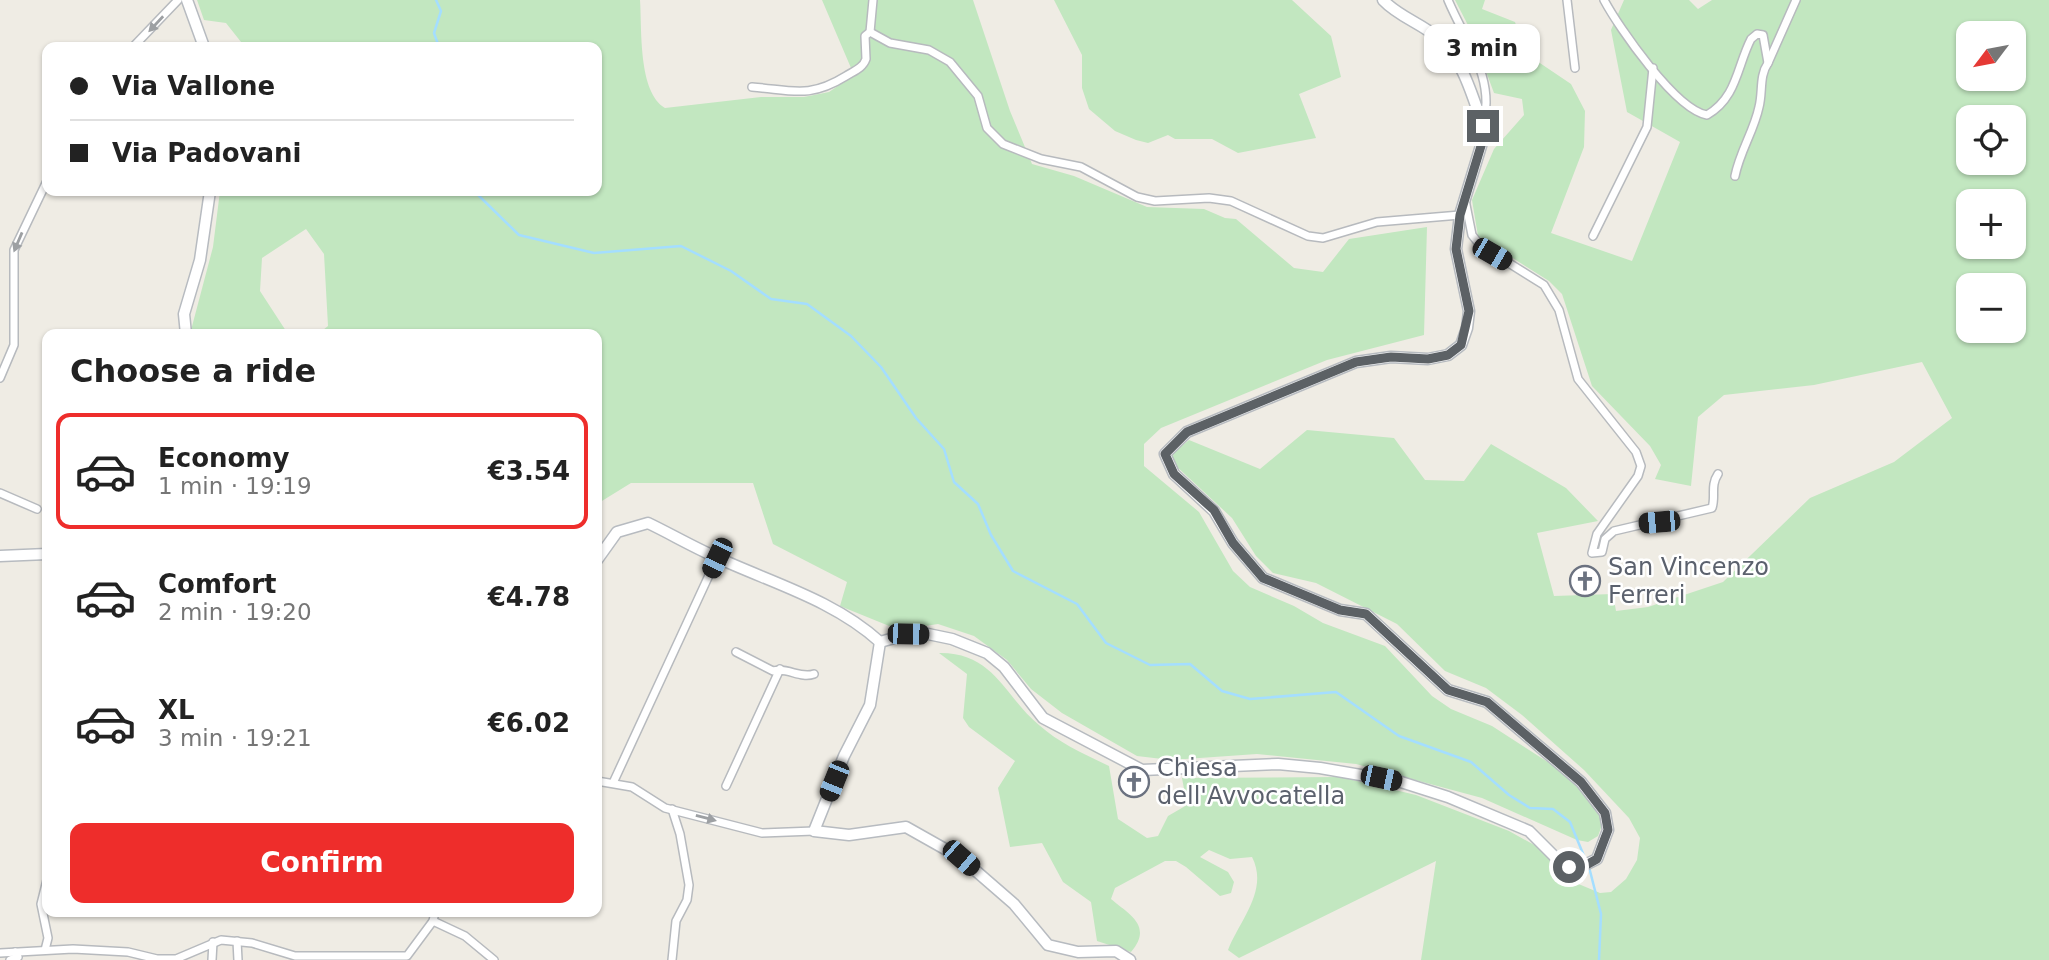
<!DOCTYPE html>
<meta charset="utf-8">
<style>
:root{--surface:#fff;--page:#f6f6f6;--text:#222;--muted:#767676;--line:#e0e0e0;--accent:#ee2d2b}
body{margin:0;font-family:"DejaVu Sans",sans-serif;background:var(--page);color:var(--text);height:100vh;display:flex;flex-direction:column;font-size:26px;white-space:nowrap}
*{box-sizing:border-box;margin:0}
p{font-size:23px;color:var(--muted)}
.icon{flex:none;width:38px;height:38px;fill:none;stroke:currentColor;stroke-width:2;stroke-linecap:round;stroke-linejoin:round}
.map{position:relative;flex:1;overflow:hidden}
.drawer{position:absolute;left:42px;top:329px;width:560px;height:588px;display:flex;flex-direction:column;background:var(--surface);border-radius:14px;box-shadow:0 2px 5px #0004}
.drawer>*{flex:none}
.top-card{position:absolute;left:42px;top:42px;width:560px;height:154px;border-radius:14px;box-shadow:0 2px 5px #0004;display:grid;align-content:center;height:154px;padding:0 28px;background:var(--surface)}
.needle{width:46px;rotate:238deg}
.controls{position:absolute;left:1956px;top:21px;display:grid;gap:14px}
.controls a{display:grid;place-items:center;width:70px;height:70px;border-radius:14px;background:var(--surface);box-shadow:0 2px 5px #0004;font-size:35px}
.end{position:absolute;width:32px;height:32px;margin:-16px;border:9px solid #5c6165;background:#fff;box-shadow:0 0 0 4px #fff}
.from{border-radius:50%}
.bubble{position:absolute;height:49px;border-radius:14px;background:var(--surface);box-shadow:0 2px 5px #0004;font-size:23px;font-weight:700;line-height:49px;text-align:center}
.car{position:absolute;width:21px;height:42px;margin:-21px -10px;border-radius:9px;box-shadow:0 0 5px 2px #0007;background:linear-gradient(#222 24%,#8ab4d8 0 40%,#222 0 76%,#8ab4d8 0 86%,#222 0)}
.top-card b{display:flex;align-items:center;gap:24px;height:66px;font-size:26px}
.top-card b+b{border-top:2px solid var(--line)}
.top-card i{width:18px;height:18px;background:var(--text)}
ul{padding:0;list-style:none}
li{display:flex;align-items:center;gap:21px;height:116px;margin:0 14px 10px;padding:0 14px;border:4px solid transparent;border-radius:14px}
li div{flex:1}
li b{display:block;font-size:26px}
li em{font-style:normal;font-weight:700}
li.selected{border-color:var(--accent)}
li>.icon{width:63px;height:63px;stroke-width:1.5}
h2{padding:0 28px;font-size:32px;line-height:84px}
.action{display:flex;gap:14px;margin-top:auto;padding:14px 28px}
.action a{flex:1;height:80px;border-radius:14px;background:var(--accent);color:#fff;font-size:28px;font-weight:700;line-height:80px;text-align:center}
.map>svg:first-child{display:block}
.green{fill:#c2e7c0;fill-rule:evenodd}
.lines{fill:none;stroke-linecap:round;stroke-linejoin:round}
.stream{stroke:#a4deff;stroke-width:2.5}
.street-casing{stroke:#b7babe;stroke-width:10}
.secondary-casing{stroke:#b7bbc0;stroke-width:13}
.street{stroke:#fff;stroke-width:7}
.secondary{stroke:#fff;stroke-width:10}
.oneway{fill:#9da0a3}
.route{stroke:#5c6165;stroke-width:9}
.labels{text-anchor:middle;stroke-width:5;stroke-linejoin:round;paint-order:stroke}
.worship-label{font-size:24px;fill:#5b616d;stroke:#fff;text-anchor:start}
</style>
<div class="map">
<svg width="2049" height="960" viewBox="0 0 2049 960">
<rect width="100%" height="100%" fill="#efece4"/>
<!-- green -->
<g class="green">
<path d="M 197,0 L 640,0 C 642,29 638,92 665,108 L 761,97 L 804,97 L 829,92 L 854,75 L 822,0 L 973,0 L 1010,111 L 1032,164 L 1074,176 L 1147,207 L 1204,209 L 1225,218 L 1236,219 L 1294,268 L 1323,272 L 1349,239 L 1427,227 L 1424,335 L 1327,360 L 1161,428 L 1144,444 L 1144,466 L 1199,512 L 1233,571 L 1250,587 L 1294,606 L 1323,623 L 1385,646 L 1432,696 L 1451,709 L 1492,726 L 1554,766 L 1597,805 L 1600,814 L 1602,825 L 1598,836 L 1588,842 L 1577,840 L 1482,798 L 1356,764 L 1257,754 L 1171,760 L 1137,756 L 1062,713 L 1031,689 L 1007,660 L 974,636 L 938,624 L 899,630 L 840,606 L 847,582 L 773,544 L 753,483 L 631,483 L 597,504 L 597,334 L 318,334 L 328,326 L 324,254 L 306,229 L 262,258 L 260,291 L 288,334 L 190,334 L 213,247 L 220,191 L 597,191 L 597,47 L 245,47 L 226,23 L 204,20 Z"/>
<polygon points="1054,0 1292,0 1331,36 1341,77 1299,94 1316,138 1238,153 1212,139 1175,139 1168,135 1148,143 1136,140 1115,131 1089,109 1082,88 1082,55"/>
<path d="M 1455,0 L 1485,0 L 1482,9 L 1515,22 L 1525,53 L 1571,84 L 1585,111 L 1584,147 L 1551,233 L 1632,261 L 1680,142 L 1627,112 L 1611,30 L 1624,0 L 1689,0 L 1698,9 L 1712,0 L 2049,0 L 2049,960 L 1421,960 L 1436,861 L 1239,958 L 1228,950 C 1240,920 1269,890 1252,857 L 1230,859 L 1209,850 L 1200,857 L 1228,872 L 1234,882 L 1231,893 L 1220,896 L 1186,867 L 1176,861 L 1165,861 L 1115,888 L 1111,899 C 1130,915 1153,926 1131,952 L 1097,941 L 1091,902 L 1063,882 L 1042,843 L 1010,847 L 998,788 L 1015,761 L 969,727 L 963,718 L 967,674 L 939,653 C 994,652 1004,696 1039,725 C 1059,743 1084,754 1109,766 L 1118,819 L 1147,838 L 1158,836 L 1168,816 L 1187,805 L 1182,778 L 1340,777 L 1416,795 L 1509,831 L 1538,847 L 1569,880 L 1600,893 L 1611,892 L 1626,879 L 1637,860 L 1640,838 L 1629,818 L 1584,770 L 1522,715 L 1486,688 L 1445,671 L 1397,624 L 1316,583 L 1273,573 L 1256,556 L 1232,518 L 1175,465 L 1172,454 L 1189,440 L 1260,469 L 1307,430 L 1394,438 L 1425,480 L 1464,481 L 1491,444 L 1566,488 L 1598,521 L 1537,533 L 1554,596 L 1613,594 L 1616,611 L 1648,607 L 1723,582 L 1810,498 L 1894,462 L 1952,418 L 1922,362 L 1814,385 L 1724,395 L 1698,417 L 1691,486 L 1655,479 L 1661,465 L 1650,446 L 1592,386 L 1562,294 L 1549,281 L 1478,236 L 1472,200 L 1494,149 L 1524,115 L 1522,99 L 1494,93 L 1471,31 ZM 1969,33 L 2014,33 L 2014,79 L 1969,79 ZM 1969,117 L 2014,117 L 2014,163 L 1969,163 ZM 1969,201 L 2014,201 L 2014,247 L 1969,247 ZM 1969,285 L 2014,285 L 2014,331 L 1969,331 Z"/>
</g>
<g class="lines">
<!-- stream -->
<g class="stream">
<polyline points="436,0 441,11 434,33 439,47"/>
<polyline points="474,191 519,235 594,253 681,246 731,271 771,299 807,304 851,336 881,367 916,418 944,449 954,482 978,504 991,535 1013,571 1077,604 1106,643 1150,665 1190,664 1222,691 1250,699 1336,692 1399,736 1471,762 1509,795 1530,808 1553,809 1570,822 1586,861"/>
<polyline points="1589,867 1601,914 1599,960"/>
</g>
<!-- street casing -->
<g class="street-casing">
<g id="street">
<path d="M 1448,0 C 1465,41 1496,78 1483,125"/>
<polyline points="1567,0 1575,68"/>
<path d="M 1604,0 C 1619,28 1676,110 1707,115 C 1737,98 1737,66 1751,39 L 1757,34 L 1763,35 L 1768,63 C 1759,76 1763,92 1759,107 C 1754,131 1740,151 1735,176"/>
<polyline points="870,32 890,43 929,50 950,62 978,96 987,128 1003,144 1041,159 1081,167 1137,197 1155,201 1209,198 1231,201 1308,236 1323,238 1377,222 1460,215"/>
<polyline points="133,47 178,0"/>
<polyline points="1768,63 1796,0"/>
<path d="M 752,87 C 792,90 809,99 846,76 C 854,71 863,68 866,59 L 865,36 L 870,32 L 873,0"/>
<path d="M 1465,200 L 1472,235 L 1480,245 L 1544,285 L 1559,310 L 1578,379 L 1636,452 L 1641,466 L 1638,476 L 1597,534 L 1592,553 L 1602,552 L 1605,539 L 1614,531 L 1712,508 C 1716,496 1710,486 1718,474"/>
<polyline points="1593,236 1647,127 1653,68"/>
<polyline points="0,378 14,345 14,250 47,181"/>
<polyline points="0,493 37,509"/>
<path d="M 736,652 L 773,671 C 788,667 800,679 814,674"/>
<polyline points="597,781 632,787 665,808 762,833 814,831"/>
<polyline points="613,783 717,558"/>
<polyline points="726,786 780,669"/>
<polyline points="672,809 680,834 689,885 687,900 676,921 672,960"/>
<polyline points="433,921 465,936 494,960"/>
<polyline points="237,941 238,960"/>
<polyline points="45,950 48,938 41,904 47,880"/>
<polyline points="0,953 73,949 128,952 157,959 176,959 221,940 252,943 295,956 407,956 433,921 435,912"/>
<polyline points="10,960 18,957 15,952"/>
<polyline points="212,960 213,942"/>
</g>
</g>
<!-- secondary casing -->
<g class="secondary-casing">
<g id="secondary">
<polyline points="187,0 204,47"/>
<polyline points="186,334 184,314 200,260 210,191"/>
<polyline points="0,556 47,554"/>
<path d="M 597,560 L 617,532 L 648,523 C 671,534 693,547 716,557 C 772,583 834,600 880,642"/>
<path d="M 880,642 L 908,634 L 928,634 L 952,639 L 987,653 L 1004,667 L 1043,718 L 1142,770 L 1278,764 L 1320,768 L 1401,782 L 1448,797 L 1529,831 L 1558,860 L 1575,870 L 1597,859 L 1608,830 L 1605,813 L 1581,782 L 1487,702 L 1448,690 L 1366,614 L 1340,610 L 1263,578 L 1233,543 L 1214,511 L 1174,474 L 1165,454 L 1187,432 L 1356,362 L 1391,357 L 1428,359 L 1448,355 L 1461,345 L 1467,328 L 1469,311 L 1456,249 L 1460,215 L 1484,136 L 1483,126 C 1472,95 1463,60 1438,38 C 1421,23 1399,17 1383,0"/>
<polyline points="880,642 870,705 844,756 814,831 849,835 906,827 961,858 1014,904 1048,945 1078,952 1116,951 1130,960"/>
</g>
</g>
<!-- street -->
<use href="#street" class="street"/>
<!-- secondary -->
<use href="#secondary" class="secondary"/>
</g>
<!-- one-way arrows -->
<defs><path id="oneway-solid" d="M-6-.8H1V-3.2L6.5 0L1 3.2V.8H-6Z" transform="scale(1.75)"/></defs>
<g class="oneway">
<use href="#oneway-solid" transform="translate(156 24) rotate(133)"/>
<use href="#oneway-solid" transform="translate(18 242) rotate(113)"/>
<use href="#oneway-solid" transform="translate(706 818) rotate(15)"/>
</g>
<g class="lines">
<!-- route -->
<polyline class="route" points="1483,126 1484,136 1460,215 1456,249 1469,311 1461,345 1448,355 1428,359 1391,357 1356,362 1187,432 1165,454 1174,474 1214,510 1233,543 1263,578 1340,610 1366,614 1448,690 1487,702 1581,782 1605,813 1608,830 1597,859 1579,869 1569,867"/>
</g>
<!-- icons -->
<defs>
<g id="church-ring" transform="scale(1.575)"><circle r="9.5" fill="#fff" stroke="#6b7280" stroke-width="1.5"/><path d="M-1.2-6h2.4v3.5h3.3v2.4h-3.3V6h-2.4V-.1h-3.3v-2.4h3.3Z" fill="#6b7280"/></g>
</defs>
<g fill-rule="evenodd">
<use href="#church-ring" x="1585" y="581"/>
<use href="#church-ring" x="1134" y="782"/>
</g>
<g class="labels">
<!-- worship labels -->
<g class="worship-label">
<text x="1608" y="575">San Vincenzo<tspan x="1608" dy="28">Ferreri</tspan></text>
<text x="1157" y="776">Chiesa<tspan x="1157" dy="28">dell'Avvocatella</tspan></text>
</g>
</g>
</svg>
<div class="controls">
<a><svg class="needle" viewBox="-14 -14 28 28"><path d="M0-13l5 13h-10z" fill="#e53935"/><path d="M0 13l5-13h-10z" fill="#767676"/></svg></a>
<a><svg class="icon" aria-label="locate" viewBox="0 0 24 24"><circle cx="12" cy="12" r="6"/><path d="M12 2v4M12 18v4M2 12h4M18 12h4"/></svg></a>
<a>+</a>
<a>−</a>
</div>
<i class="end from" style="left:1569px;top:867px"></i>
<i class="end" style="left:1483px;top:126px"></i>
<div class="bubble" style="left:1424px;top:24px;width:116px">3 min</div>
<i class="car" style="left:1492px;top:254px;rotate:120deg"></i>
<i class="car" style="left:1659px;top:522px;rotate:265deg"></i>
<i class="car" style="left:717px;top:558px;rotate:205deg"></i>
<i class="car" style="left:908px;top:634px;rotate:91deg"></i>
<i class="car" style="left:1381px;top:778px;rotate:102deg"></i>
<i class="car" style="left:834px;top:781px;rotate:202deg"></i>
<i class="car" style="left:961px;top:858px;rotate:131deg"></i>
<div class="top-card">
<b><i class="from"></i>Via Vallone</b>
<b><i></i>Via Padovani</b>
</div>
<section class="drawer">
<h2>Choose a ride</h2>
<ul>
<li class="selected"><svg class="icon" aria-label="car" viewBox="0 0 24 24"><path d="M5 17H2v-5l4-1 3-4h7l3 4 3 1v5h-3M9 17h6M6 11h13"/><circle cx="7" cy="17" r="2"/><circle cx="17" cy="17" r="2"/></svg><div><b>Economy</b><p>1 min · 19:19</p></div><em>€3.54</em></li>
<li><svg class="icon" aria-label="car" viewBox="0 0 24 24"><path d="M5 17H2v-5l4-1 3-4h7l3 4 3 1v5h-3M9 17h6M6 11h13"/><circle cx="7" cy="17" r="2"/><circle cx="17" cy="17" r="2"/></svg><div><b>Comfort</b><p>2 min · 19:20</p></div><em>€4.78</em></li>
<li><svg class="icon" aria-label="car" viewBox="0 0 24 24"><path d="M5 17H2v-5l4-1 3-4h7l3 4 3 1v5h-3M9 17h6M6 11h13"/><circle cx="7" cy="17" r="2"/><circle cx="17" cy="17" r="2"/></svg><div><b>XL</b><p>3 min · 19:21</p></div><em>€6.02</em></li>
</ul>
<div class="action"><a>Confirm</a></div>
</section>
</div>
